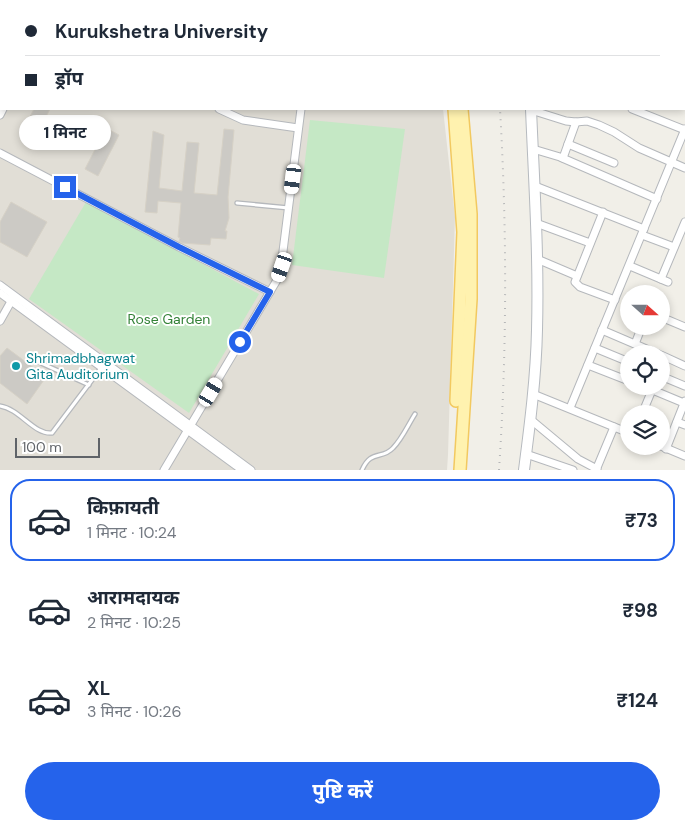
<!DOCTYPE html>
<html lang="hi">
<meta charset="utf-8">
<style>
:root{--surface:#fff;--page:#f6f6f7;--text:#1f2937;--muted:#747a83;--line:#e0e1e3;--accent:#2563eb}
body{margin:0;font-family:"DM Sans","Noto Sans Devanagari",sans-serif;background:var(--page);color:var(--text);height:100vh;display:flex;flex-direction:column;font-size:19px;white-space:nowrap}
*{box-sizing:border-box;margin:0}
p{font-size:16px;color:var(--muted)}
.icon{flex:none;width:28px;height:28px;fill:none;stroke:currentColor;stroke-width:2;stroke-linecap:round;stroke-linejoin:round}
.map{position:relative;height:470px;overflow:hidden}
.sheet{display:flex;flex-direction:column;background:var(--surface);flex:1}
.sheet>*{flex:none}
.banner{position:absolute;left:0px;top:0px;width:685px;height:110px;box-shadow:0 2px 8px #0003;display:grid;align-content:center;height:110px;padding:0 25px;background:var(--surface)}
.needle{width:32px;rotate:111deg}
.controls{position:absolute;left:620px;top:285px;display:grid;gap:10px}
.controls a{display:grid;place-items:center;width:50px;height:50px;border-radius:50%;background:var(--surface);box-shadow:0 2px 8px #0003;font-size:25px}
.scale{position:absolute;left:15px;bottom:12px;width:85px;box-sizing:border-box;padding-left:5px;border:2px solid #5f6368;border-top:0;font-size:14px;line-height:18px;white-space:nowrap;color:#5f6368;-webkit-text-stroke:4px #fff;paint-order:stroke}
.end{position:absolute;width:22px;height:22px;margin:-11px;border:6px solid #2563eb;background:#fff;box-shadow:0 0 0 2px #fff}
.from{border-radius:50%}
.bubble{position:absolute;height:35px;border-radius:18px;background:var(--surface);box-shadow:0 2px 8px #0003;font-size:16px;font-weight:700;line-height:35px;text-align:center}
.car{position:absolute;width:15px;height:30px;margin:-15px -8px;border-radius:6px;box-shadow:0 0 4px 1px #0007;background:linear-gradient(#fff 24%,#345 0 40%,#fff 0 76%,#345 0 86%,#fff 0)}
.banner b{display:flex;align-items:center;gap:18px;height:48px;font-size:19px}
.banner b+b{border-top:1px solid var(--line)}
.banner i{width:12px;height:12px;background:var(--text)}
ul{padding:9px 0 0;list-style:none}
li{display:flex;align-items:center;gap:15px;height:82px;margin:0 10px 8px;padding:0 15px;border:2px solid transparent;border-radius:20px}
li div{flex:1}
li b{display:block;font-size:19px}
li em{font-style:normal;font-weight:700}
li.selected{border-color:var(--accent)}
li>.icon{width:45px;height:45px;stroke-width:1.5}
.action{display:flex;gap:10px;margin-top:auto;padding:10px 25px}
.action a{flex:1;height:58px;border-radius:30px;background:var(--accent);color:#fff;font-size:20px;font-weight:700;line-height:58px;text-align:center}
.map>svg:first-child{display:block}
.education{fill:#e1ded6}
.green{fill:#c5e8c5}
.building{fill:#cccac5;stroke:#d6d1c6}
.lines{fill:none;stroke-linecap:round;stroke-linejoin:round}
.lane-casing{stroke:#b5b8bc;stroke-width:5.5}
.street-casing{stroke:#b5b8bc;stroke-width:9}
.secondary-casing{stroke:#b6babf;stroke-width:12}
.primary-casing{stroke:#f2c960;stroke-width:14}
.lane{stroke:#fff;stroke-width:3}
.street{stroke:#fff;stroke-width:7}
.secondary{stroke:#fff;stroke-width:10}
.primary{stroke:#fff2af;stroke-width:11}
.rail{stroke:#b6b7b8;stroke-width:2;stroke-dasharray:1 6;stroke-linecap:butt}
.route{stroke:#2563eb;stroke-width:6}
.culture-dot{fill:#0f9aa8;stroke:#fff;stroke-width:2}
.labels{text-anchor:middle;stroke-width:4;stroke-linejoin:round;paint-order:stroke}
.park-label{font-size:14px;fill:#348238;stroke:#fff}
.culture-label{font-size:14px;fill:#0d838f;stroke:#fff;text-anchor:start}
</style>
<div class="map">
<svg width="685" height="470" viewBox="0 0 685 470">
<rect width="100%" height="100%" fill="#f1efe8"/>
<!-- education -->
<polygon class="education" points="0,0 432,0 432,1 1,1 1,109 443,109 455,217 448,455 447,470 0,470"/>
<!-- green -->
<g class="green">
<polygon points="310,120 405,129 384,278 292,265"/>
<polygon points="86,202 259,294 189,413 29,299"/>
</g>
<!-- building -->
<g class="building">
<polygon points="34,109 50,109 33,142 20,136"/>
<polygon points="106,128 119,135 98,176 85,169"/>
<polygon points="224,129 234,130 228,197 229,218 225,231 227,231 226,239 211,238 210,245 182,243 179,241 180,238 178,237 181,203 158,201 157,213 145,212 153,131 164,135 159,188 182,191 187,142 199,143 194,193 217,195"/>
<polygon points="11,202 47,222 27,257 0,242 0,222"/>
<polygon points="7,348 46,377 27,404 0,383 0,356"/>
</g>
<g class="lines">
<!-- lane casing -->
<g class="lane-casing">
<g id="lane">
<polyline points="237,203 289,208"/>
<polyline points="30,358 89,385"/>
<path d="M 0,406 C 20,409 34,435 52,433 L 101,368"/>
<path d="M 362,470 C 371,449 382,460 393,448 C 402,439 408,425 415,414"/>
</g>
</g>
<!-- street casing -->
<g class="street-casing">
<g id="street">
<polyline points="22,0 24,1"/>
<polyline points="587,0 590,1"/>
<polyline points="665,0 669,1"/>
<polyline points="64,1 65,0"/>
<polyline points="312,1 312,0"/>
<polyline points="625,1 626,0"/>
<polyline points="680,1 681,0"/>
<polyline points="684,7 685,8"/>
<polyline points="684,38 685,38"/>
<polyline points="684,68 685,68"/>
<polyline points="684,98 685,99"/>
<polyline points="219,109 243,120 298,128"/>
<polyline points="632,109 685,130"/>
<polyline points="531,110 566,121 576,122 587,121 599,125 614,132 639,148 685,168"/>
<polyline points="0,115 3,109"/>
<polyline points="568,144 614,163"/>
<polyline points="533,149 560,157 657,199"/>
<polyline points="0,153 179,247 270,292"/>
<polyline points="563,158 576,122"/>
<polyline points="535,186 644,229"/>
<polyline points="603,212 575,282 580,287 615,300"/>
<polyline points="536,223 590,243"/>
<polyline points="642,235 674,247"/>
<polyline points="537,259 577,276"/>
<polyline points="630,266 668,282"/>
<polyline points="661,279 685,222"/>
<polyline points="0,285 251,470"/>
<polyline points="0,293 242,470"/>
<polyline points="661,317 685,327"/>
<polyline points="0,321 13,298"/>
<polyline points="602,330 658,354"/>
<polyline points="635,344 642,326"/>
<polyline points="595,348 629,362"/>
<polyline points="661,355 685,366"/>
<polyline points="588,365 629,381"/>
<polyline points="661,376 685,386"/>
<polyline points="643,386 684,403"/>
<polyline points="533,394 629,433"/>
<polyline points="570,408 685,129"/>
<polyline points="642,414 652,390"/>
<polyline points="530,419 578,459 597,469"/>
<polyline points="677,422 685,425"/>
<polyline points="661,446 685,456"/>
<polyline points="666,449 685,401"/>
<polyline points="526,454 573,470"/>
<polyline points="164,470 277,280 281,267 301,109"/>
<polyline points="596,470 614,427"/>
</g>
</g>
<!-- secondary casing -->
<g class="secondary-casing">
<g id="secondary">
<polyline points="525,0 525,1"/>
<path d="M 524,470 C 530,424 536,377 537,330 C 539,256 534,182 531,109"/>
</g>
</g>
<!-- primary casing -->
<g class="primary-casing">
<g id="primary">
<polyline points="444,0 444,1"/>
<polyline points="452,0 452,1"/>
<polyline points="454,109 463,232 456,401"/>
<polyline points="460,470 471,299 471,214 462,109"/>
</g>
</g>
<!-- lane -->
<use href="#lane" class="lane"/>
<!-- street -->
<use href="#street" class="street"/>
<!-- secondary -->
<use href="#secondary" class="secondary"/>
<!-- primary -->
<use href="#primary" class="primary"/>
<!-- rail -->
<g class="rail">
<polyline points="493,0 493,1"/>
<path d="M 499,470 C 507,349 507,230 500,109"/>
</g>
</g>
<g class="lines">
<!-- route -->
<polyline class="route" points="65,187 179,247 270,292 240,342"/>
</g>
<!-- markers -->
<circle class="culture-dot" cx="16" cy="366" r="5"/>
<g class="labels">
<!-- park labels -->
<g class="park-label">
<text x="169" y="324">Rose Garden</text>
</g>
<!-- culture labels -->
<g class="culture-label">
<text x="26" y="363">Shrimadbhagwat<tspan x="26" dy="16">Gita Auditorium</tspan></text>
</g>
</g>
</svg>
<div class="controls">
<a><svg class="needle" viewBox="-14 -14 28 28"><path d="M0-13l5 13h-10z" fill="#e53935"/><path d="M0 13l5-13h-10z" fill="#747a83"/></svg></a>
<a><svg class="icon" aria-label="locate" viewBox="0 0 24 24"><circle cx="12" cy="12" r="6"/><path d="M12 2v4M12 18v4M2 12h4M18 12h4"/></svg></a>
<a><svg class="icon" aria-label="layers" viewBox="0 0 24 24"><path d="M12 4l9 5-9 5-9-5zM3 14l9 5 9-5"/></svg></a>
</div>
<div class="scale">100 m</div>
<i class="end from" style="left:240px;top:342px"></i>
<i class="end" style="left:65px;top:187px"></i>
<div class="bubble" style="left:19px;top:115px;width:92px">1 मिनट</div>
<i class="car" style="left:293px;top:179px;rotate:187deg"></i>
<i class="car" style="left:282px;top:267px;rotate:199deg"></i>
<i class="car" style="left:211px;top:392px;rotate:31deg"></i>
<div class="banner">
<b><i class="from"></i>Kurukshetra University</b>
<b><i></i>ड्रॉप</b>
</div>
</div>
<section class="sheet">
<ul>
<li class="selected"><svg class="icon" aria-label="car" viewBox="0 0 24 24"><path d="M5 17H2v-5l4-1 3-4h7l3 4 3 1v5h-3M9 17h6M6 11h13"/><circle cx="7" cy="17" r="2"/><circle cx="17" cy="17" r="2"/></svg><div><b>किफ़ायती</b><p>1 मिनट · 10:24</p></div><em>₹73</em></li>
<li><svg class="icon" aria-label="car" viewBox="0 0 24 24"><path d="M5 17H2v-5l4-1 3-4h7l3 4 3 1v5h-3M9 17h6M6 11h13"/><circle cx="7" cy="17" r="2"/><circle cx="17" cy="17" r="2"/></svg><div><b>आरामदायक</b><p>2 मिनट · 10:25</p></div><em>₹98</em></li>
<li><svg class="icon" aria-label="car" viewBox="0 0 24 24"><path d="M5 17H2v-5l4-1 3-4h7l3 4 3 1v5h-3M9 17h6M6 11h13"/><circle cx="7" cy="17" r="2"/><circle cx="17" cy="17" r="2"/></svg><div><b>XL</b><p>3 मिनट · 10:26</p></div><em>₹124</em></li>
</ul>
<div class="action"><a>पुष्टि करें</a></div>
</section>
